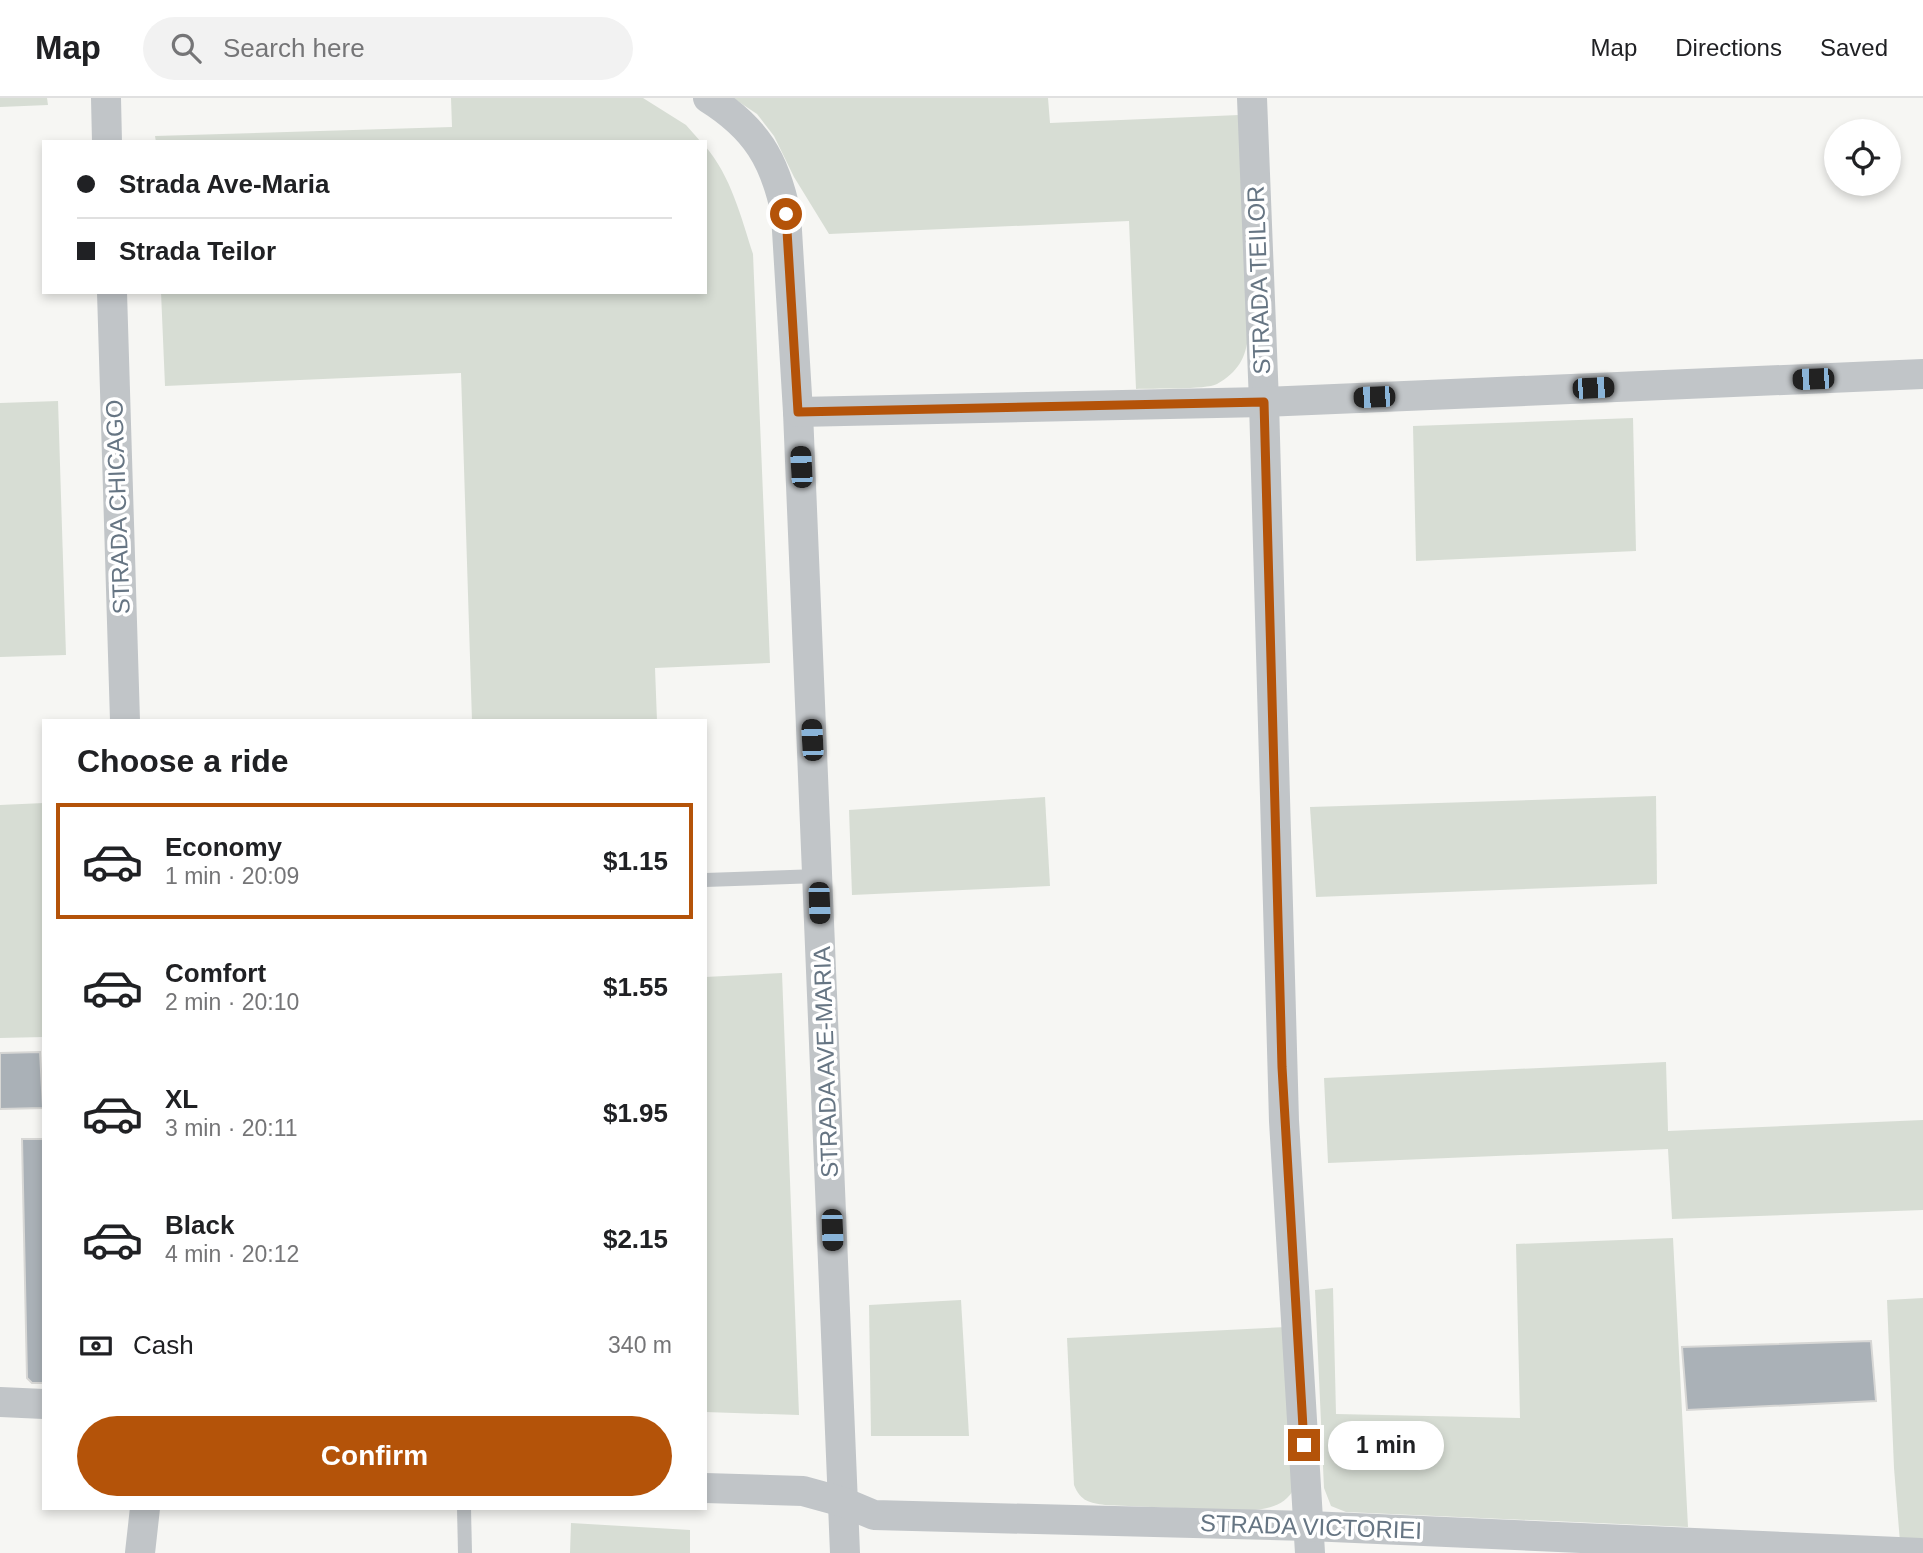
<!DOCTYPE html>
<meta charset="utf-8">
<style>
:root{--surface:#fff;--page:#f2f2f2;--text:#202124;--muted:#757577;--line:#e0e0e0;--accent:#b45309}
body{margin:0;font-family:Helvetica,sans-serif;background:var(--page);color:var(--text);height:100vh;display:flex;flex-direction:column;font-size:26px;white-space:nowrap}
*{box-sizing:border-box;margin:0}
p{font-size:23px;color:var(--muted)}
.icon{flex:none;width:38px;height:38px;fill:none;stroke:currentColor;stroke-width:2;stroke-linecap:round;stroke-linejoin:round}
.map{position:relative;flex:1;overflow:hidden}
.sheet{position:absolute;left:42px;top:621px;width:665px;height:791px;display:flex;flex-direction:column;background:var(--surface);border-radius:0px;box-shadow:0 4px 10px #0003}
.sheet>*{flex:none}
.top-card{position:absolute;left:42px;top:42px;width:665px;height:154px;border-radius:0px;box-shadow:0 4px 10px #0003;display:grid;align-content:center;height:154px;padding:0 35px;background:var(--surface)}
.fabs{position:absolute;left:1824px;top:21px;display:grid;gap:14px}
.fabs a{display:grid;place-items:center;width:77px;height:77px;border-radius:50%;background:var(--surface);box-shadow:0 4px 10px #0003;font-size:35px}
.end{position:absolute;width:32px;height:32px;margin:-16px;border:9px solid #b45309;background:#fff;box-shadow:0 0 0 4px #fff}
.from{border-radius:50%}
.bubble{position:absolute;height:49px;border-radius:24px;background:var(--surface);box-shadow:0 4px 10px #0003;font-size:23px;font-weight:800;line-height:49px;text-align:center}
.car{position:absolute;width:21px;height:42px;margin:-21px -10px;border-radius:9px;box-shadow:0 0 5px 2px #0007;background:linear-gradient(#222 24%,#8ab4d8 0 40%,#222 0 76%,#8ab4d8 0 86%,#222 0)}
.top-card b{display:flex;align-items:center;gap:24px;height:66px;font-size:26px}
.top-card b+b{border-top:2px solid var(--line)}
.top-card i{width:18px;height:18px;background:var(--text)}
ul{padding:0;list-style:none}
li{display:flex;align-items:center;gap:21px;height:116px;margin:0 14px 10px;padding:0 21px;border:4px solid transparent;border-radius:0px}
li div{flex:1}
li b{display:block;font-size:26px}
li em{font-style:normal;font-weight:800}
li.on{border-color:var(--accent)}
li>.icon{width:63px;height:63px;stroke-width:1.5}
h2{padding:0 35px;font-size:32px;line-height:84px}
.pay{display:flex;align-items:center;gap:18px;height:77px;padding:0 35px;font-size:26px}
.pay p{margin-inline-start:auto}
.action{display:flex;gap:14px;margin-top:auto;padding:14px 35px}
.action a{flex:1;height:80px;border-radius:42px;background:var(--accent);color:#fff;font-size:28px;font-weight:800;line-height:80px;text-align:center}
header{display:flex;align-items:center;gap:42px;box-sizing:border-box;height:98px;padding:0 35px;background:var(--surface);border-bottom:2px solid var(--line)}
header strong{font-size:33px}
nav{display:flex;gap:38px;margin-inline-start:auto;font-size:24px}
.search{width:490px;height:63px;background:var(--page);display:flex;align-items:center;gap:18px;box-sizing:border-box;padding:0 24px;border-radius:38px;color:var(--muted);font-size:26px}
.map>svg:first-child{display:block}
.green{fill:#d7ddd4}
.building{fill:#aab1b7;stroke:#d7d7d5;stroke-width:2}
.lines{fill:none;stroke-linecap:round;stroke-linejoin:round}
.service{stroke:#c1c5c8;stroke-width:14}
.minor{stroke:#c1c5c8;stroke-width:30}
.route{stroke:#b45309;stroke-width:9}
.labels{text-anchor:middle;stroke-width:7;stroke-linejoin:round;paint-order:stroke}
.street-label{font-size:24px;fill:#667583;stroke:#fff}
</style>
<header>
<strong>Map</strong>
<div class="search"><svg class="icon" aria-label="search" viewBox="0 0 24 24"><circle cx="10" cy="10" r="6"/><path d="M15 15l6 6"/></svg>Search here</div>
<nav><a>Map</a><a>Directions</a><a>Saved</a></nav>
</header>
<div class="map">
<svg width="1923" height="1455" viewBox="0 0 1923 1455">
<rect width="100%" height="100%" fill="#f6f6f3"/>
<!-- green -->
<g class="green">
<polygon points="0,0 47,0 48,7 0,9"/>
<polygon points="451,0 643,0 686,27 701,44 156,44 155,38 452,29"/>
<path d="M 733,0 L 1048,0 L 1050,25 L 1239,17 L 1248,238 C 1246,260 1238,274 1217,286 C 1206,292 1151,290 1136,291 L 1129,123 L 829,136 L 794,79 L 774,38 L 757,16 Z"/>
<path d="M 705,48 C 731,78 741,119 753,156 L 770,565 L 655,570 L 657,623 L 472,623 L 461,275 L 165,288 L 161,194 L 705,194 Z"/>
<polygon points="58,303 66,557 0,559 0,305"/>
<polygon points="1633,320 1636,453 1416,463 1413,328"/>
<polygon points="1656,698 1657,786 1316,799 1310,709"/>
<polygon points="1045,699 1050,788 852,797 849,712"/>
<polygon points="44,705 44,939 0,940 0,707"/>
<polygon points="782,875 799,1317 705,1314 705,879"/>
<polygon points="1666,964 1668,1033 1923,1022 1923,1112 1672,1121 1668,1051 1328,1065 1324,980"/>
<polygon points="1673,1140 1688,1429 1346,1414 1331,1408 1324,1390 1315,1192 1333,1190 1336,1316 1520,1320 1516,1146"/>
<polygon points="1923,1200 1923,1446 1900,1444 1894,1370 1887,1202"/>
<polygon points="961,1202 969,1338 871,1338 869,1207"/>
<path d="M 1287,1229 L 1295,1389 C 1285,1409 1267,1411 1246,1413 L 1105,1407 C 1090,1405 1080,1403 1074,1387 L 1067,1240 Z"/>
<polygon points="571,1425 690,1432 690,1455 570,1455"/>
</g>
<!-- building -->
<g class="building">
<polygon points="40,954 43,1010 0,1011 0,955"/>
<polygon points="22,1041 44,1041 44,1285 32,1285 27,1280"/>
<polygon points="1871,1243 1876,1303 1687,1312 1682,1249"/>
</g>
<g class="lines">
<!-- service -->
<g class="service">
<polyline points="705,782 818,778"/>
<polyline points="464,1410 465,1455"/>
</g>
<!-- minor -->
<g class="minor">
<polyline points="106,0 107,44"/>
<path d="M 708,0 C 756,30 775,62 786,116 L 798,314 L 845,1455"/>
<polyline points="1252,0 1264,304 1284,1023 1310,1455"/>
<polyline points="112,194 125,623"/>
<polyline points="798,314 1264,304 1923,276"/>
<polyline points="0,1304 44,1306"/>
<polyline points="705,1390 803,1393 843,1404 874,1417 1309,1428 1921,1455"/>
<polyline points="140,1455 145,1410"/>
</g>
</g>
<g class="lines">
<!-- route -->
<polyline class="route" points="786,116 798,314 1264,304 1282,969 1304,1347"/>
</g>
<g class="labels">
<!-- street labels -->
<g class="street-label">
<text transform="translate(1259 182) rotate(-92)" y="8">STRADA TEILOR</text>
<text transform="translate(118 409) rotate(-92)" y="8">STRADA CHICAGO</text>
<text transform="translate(826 964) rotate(-92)" y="8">STRADA AVE-MARIA</text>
<text transform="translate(1311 1429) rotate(2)" y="8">STRADA VICTORIEI</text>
</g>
</g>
</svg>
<div class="fabs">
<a><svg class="icon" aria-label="locate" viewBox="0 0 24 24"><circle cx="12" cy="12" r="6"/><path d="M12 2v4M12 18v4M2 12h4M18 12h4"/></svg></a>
</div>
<i class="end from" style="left:786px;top:116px"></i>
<i class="end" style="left:1304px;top:1347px"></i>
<div class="bubble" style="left:1328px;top:1323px;width:116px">1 min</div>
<i class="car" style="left:1813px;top:281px;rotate:268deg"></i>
<i class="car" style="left:1593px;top:290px;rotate:87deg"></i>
<i class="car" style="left:1374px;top:299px;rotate:268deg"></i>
<i class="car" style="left:801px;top:369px;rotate:357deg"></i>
<i class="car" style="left:812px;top:642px;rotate:357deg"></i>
<i class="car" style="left:819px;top:805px;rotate:178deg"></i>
<i class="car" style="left:832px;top:1132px;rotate:178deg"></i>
<div class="top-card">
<b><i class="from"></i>Strada Ave-Maria</b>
<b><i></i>Strada Teilor</b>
</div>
<section class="sheet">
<h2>Choose a ride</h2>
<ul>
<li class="on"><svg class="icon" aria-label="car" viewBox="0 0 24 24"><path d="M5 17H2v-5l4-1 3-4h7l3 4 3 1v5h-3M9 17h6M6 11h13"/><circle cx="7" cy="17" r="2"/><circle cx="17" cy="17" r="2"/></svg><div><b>Economy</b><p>1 min · 20:09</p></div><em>$1.15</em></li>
<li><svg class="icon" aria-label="car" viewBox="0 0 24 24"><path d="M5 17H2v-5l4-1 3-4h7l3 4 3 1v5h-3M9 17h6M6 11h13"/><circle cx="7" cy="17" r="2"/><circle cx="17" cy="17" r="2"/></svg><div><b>Comfort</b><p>2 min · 20:10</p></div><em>$1.55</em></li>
<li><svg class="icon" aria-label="car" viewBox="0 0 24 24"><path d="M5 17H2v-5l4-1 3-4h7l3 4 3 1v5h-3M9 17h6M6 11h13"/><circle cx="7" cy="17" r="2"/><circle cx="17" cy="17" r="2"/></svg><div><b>XL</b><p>3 min · 20:11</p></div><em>$1.95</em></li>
<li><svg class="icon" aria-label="car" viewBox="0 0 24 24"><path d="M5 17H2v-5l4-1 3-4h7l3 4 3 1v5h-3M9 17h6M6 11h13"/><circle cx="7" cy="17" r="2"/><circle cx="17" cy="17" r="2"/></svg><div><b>Black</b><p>4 min · 20:12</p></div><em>$2.15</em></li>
</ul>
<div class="pay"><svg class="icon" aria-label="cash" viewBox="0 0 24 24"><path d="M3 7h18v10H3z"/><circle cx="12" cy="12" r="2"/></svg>Cash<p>340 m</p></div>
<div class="action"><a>Confirm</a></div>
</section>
</div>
